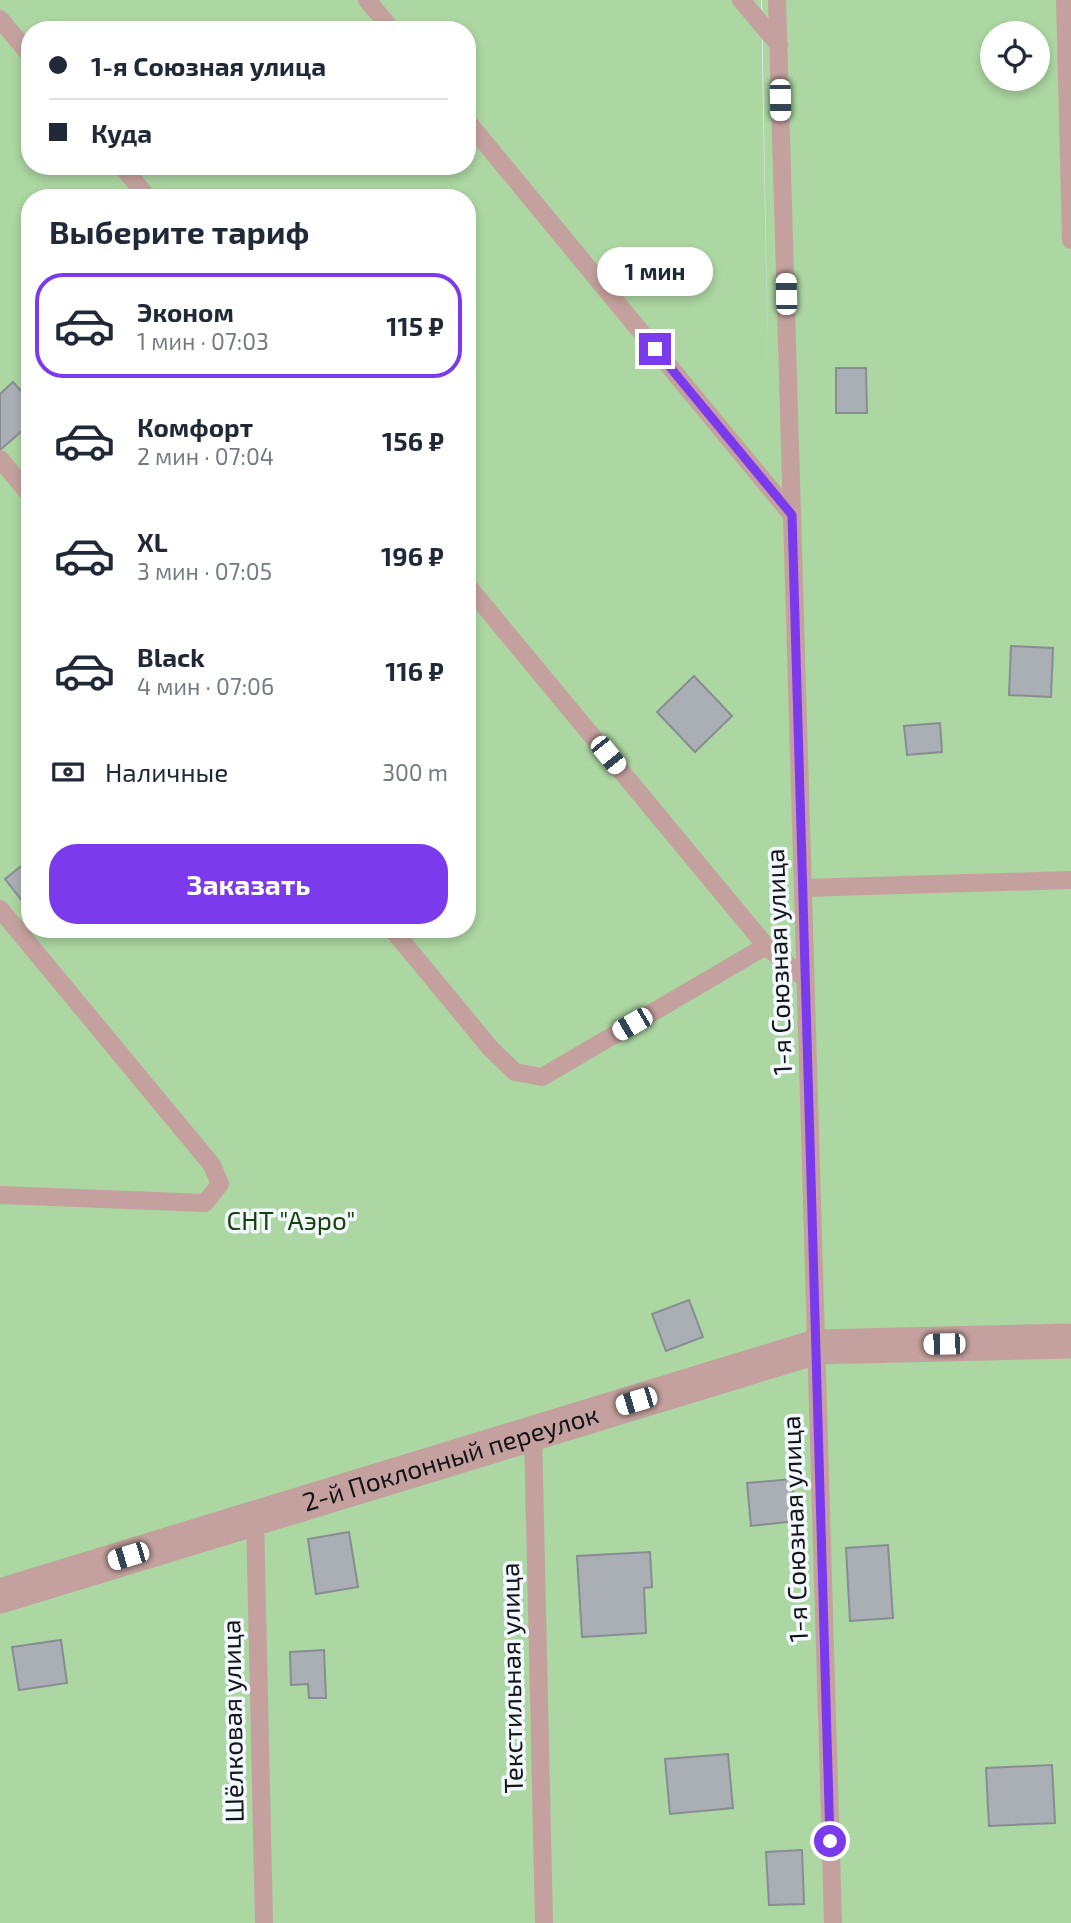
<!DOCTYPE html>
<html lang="ru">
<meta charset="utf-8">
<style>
:root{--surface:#fff;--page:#f2f2f3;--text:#1f2937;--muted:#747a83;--line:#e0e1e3;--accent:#7c3aed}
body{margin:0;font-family:"Exo 2",sans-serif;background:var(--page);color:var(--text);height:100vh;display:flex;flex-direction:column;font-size:26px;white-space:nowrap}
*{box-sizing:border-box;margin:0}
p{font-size:23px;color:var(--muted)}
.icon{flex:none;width:38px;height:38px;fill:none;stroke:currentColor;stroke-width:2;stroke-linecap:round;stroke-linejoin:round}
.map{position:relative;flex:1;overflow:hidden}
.drawer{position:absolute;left:21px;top:189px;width:455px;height:749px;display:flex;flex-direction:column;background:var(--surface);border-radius:28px;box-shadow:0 4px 10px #0003}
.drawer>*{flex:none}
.hud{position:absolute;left:21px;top:21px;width:455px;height:154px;border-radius:28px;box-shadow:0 4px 10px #0003;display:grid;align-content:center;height:154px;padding:0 28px;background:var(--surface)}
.fabs{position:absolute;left:980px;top:21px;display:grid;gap:14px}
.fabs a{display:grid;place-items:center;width:70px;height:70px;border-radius:50%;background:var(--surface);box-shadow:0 4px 10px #0003;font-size:35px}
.end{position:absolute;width:32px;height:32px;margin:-16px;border:9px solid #7c3aed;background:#fff;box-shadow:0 0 0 4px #fff}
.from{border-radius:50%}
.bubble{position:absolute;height:49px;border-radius:24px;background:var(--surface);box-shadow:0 4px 10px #0003;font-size:23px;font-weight:700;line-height:49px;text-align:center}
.car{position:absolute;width:21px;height:42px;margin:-21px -10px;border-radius:9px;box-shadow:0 0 5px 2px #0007;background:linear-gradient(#fff 24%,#345 0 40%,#fff 0 76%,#345 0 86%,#fff 0)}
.hud b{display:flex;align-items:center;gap:24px;height:66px;font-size:26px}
.hud b+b{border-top:2px solid var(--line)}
.hud i{width:18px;height:18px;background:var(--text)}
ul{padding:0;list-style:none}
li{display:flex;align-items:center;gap:21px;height:105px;margin:0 14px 10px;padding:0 14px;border:4px solid transparent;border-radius:28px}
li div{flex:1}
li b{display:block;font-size:26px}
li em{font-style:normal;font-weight:700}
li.current{border-color:var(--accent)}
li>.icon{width:63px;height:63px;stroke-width:1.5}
h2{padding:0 28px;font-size:32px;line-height:84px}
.pay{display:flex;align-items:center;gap:18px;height:77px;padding:0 28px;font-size:26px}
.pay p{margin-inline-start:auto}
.primary-button{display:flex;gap:14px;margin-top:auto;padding:14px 28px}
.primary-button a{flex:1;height:80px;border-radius:28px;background:var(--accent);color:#fff;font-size:28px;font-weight:700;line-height:80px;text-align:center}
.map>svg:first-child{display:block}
.green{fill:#acd6a2;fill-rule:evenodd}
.building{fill:#aaafb5;stroke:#888d93;stroke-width:2}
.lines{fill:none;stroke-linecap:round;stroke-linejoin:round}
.service{stroke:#c4a19e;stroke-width:18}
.minor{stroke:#c4a19e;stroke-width:35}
.route{stroke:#7c3aed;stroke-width:9}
.labels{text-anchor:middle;stroke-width:7;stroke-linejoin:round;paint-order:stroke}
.street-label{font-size:26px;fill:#131517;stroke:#f3f8ff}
.park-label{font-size:26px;fill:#18440b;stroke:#f3f8ff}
</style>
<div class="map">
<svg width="1071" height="1923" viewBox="0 0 1071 1923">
<rect width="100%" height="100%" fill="#e6ebf1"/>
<!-- green -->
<path class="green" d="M 0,0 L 761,0 L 768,370 L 762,0 L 1071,0 L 1071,1923 L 0,1923 ZM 30,30 L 467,30 L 467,166 L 30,166 ZM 992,33 L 1038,33 L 1038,79 L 992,79 ZM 30,198 L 467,198 L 467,929 L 30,929 Z"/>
<!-- building -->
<g class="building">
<polygon points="836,368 866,368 867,413 836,413"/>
<polygon points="13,382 30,401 30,424 0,450 0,394"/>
<polygon points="1011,646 1053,648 1051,697 1009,695"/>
<polygon points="694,676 732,716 695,752 657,712"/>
<polygon points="940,723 942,752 907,755 904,726"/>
<polygon points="30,859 30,911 5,879"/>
<polygon points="689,1300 703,1337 666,1351 652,1314"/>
<polygon points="792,1479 796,1521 751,1526 747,1483"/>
<polygon points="349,1532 358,1587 316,1594 308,1539"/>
<polygon points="888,1545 893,1618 850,1621 846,1548"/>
<polygon points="650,1552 652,1587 644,1588 646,1633 582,1637 577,1556"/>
<polygon points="61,1640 67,1683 19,1690 12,1647"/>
<polygon points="324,1650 326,1698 309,1698 308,1684 291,1685 290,1652"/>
<polygon points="728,1754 733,1808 670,1814 665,1759"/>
<polygon points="1052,1765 1055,1823 989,1826 986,1768"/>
<polygon points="802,1850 804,1904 769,1905 766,1852"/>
</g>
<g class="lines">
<!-- service -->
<g class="service">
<polyline points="367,0 392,30"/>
<polyline points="741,0 779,45"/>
<polyline points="777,0 833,1923"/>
<polyline points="1065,0 1071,240"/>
<polyline points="0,19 30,55"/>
<polyline points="467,121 792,515"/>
<polyline points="122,166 148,198"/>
<polyline points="0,459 30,495"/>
<polyline points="467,585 766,946 805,979"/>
<polyline points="803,888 1071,880"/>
<polyline points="0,909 212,1165 220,1184 205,1203 0,1195"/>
<polyline points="392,929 491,1049 515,1072 542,1077 766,946"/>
<polyline points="533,1432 544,1923"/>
<polyline points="255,1517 264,1923"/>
</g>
<!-- minor -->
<path class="minor" id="s1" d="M 0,1596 L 816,1347 L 1071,1341"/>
</g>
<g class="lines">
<!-- route -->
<polyline class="route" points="655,349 792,515 830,1841"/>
</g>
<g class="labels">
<!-- street labels -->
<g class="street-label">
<text transform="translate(779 962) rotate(-92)" y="9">1-я Союзная улица</text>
<text dy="9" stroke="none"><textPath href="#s1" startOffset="471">2-й Поклонный переулок</textPath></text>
<text transform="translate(795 1529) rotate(-92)" y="9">1-я Союзная улица</text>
<text transform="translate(512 1678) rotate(-91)" y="9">Текстильная улица</text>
<text transform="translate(233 1721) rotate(-91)" y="9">Шёлковая улица</text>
</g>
<!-- park labels -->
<g class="park-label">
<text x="291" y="1230">СНТ "Аэро"</text>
</g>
</g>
</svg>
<div class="fabs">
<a><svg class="icon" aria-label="locate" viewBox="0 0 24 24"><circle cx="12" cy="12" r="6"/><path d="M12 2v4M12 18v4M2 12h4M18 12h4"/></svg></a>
</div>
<i class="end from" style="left:830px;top:1841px"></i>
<i class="end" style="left:655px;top:349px"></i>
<div class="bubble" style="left:597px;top:247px;width:116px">1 мин</div>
<i class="car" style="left:780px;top:100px;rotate:179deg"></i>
<i class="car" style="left:786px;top:294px;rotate:359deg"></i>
<i class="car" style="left:608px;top:755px;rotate:141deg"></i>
<i class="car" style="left:632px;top:1024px;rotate:240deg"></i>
<i class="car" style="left:944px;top:1344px;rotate:269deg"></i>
<i class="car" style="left:636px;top:1401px;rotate:253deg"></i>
<i class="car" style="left:128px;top:1556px;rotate:253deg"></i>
<div class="hud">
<b><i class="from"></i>1-я Союзная улица</b>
<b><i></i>Куда</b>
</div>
<section class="drawer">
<h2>Выберите тариф</h2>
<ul>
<li class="current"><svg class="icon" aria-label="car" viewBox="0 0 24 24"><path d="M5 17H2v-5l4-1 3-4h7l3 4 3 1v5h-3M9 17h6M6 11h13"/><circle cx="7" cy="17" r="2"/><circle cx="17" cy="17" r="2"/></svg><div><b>Эконом</b><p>1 мин · 07:03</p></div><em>115 ₽</em></li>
<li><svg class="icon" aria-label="car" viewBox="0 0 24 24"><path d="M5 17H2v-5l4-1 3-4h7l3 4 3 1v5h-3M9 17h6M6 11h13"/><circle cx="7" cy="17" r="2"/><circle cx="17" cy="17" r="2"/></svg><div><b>Комфорт</b><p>2 мин · 07:04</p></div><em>156 ₽</em></li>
<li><svg class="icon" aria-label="car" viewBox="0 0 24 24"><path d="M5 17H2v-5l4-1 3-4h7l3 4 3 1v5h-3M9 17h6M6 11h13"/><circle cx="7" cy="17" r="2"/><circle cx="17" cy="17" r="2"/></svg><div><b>XL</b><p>3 мин · 07:05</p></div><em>196 ₽</em></li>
<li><svg class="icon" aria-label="car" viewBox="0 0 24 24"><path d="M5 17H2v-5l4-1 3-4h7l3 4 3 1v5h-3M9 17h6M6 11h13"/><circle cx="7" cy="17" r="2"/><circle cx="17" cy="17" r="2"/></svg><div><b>Black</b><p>4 мин · 07:06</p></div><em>116 ₽</em></li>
</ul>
<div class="pay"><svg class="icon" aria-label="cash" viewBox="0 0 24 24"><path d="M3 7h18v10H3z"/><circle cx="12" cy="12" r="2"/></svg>Наличные<p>300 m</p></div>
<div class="primary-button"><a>Заказать</a></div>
</section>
</div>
